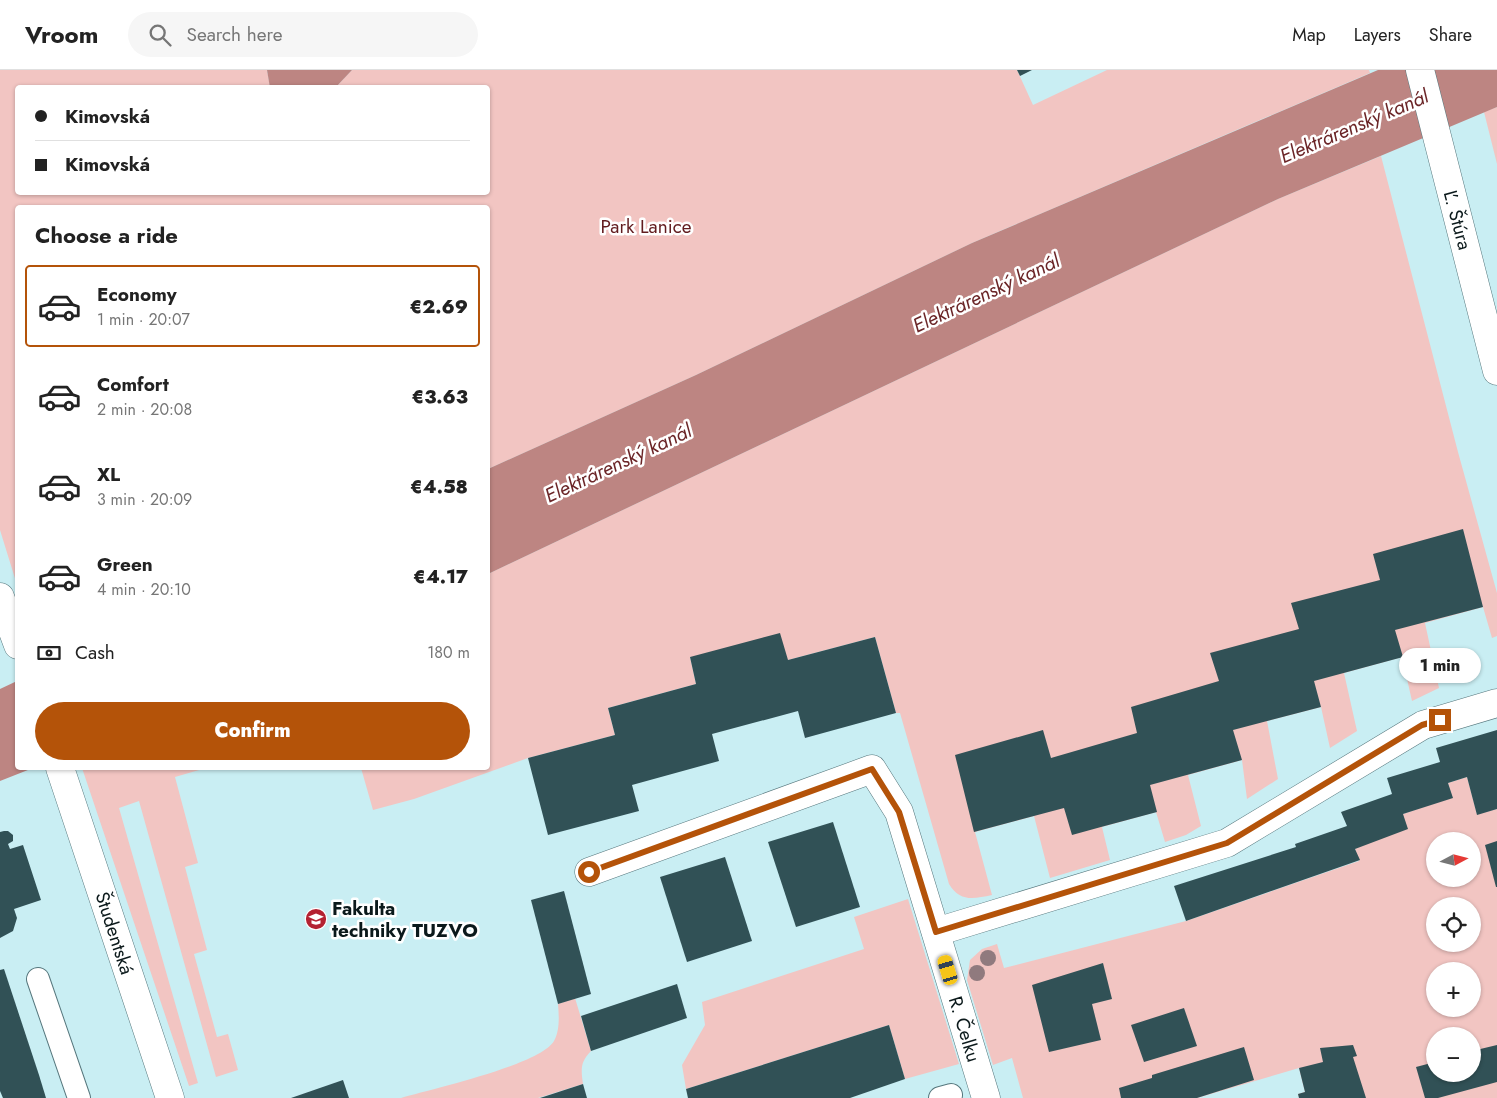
<!DOCTYPE html>
<meta charset="utf-8">
<style>
:root{--surface:#fff;--page:#f6f6f6;--text:#222;--muted:#767676;--line:#e0e0e0;--accent:#b45309}
body{margin:0;font-family:Jost,sans-serif;background:var(--page);color:var(--text);height:100vh;display:flex;flex-direction:column;font-size:19px;white-space:nowrap}
*{box-sizing:border-box;margin:0}
p{font-size:16px;color:var(--muted)}
.icon{flex:none;width:28px;height:28px;fill:none;stroke:currentColor;stroke-width:2;stroke-linecap:round;stroke-linejoin:round}
.map{position:relative;flex:1;overflow:hidden}
.side{position:absolute;left:15px;top:135px;width:475px;height:565px;display:flex;flex-direction:column;background:var(--surface);border-radius:5px;box-shadow:0 1px 4px #0004}
.side>*{flex:none}
.guide{position:absolute;left:15px;top:15px;width:475px;height:110px;border-radius:5px;box-shadow:0 1px 4px #0004;display:grid;align-content:center;height:110px;padding:0 20px;background:var(--surface)}
.needle{width:32px;rotate:83deg}
.tools{position:absolute;left:1426px;top:762px;display:grid;gap:10px}
.tools a{display:grid;place-items:center;width:55px;height:55px;border-radius:50%;background:var(--surface);box-shadow:0 1px 4px #0004;font-size:25px}
.end{position:absolute;width:22px;height:22px;margin:-11px;border:6px solid #b45309;background:#fff;box-shadow:0 0 0 2px #fff}
.from{border-radius:50%}
.bubble{position:absolute;height:35px;border-radius:18px;background:var(--surface);box-shadow:0 1px 4px #0004;font-size:16px;font-weight:800;line-height:35px;text-align:center}
.car{position:absolute;width:15px;height:30px;margin:-15px -8px;border-radius:6px;box-shadow:0 0 4px 1px #0007;background:linear-gradient(#f5c518 24%,#345 0 40%,#f5c518 0 76%,#345 0 86%,#f5c518 0)}
.guide b{display:flex;align-items:center;gap:18px;height:48px;font-size:19px}
.guide b+b{border-top:1px solid var(--line)}
.guide i{width:12px;height:12px;background:var(--text)}
ul{padding:0;list-style:none}
li{display:flex;align-items:center;gap:15px;height:82px;margin:0 10px 8px;padding:0 10px;border:2px solid transparent;border-radius:5px}
li div{flex:1}
li b{display:block;font-size:19px}
li em{font-style:normal;font-weight:800}
li.active{border-color:var(--accent)}
li>.icon{width:45px;height:45px;stroke-width:1.5}
h2{padding:0 20px;font-size:22px;line-height:60px}
.pay{display:flex;align-items:center;gap:12px;height:55px;padding:0 20px;font-size:19px}
.pay p{margin-inline-start:auto}
.primary-button{display:flex;gap:10px;margin-top:auto;padding:10px 20px}
.primary-button a{flex:1;height:58px;border-radius:30px;background:var(--accent);color:#fff;font-size:20px;font-weight:800;line-height:58px;text-align:center}
header{display:flex;align-items:center;gap:30px;box-sizing:border-box;height:70px;padding:0 25px;background:var(--surface);border-bottom:1px solid var(--line)}
header strong{font-size:24px}
nav{display:flex;gap:28px;margin-inline-start:auto;font-size:18px}
.search{width:350px;height:45px;background:var(--page);display:flex;align-items:center;gap:12px;box-sizing:border-box;padding:0 18px;border-radius:28px;color:var(--muted);font-size:19px}
.map>svg:first-child{display:block}
.green{fill:#f2c5c2;fill-rule:evenodd}
.water{fill:#bd8582}
.building{fill:#315156}
.lines{fill:none;stroke-linecap:round;stroke-linejoin:round}
.lane-casing{stroke:#56777d;stroke-width:24}
.street-casing{stroke:#56777d;stroke-width:29}
.lane{stroke:#fff;stroke-width:22}
.street{stroke:#fff;stroke-width:28}
.tree{fill:#907a7e}
.route{stroke:#b45309;stroke-width:6}
.labels{text-anchor:middle;stroke-width:5;stroke-linejoin:round;paint-order:stroke}
.street-label{font-size:19px;fill:#0b191b;stroke:#fff}
.park-label{font-size:19px;fill:#621c1f;stroke:#fff}
.poi-label{font-size:19px;font-weight:bold;fill:#0b191b;stroke:#fff;text-anchor:start}
.water-label{font-size:20px;font-style:italic;fill:#6b2527;stroke:#fff}
</style>
<header>
<strong>Vroom</strong>
<div class="search"><svg class="icon" aria-label="search" viewBox="0 0 24 24"><circle cx="10" cy="10" r="6"/><path d="M15 15l6 6"/></svg>Search here</div>
<nav><a>Map</a><a>Layers</a><a>Share</a></nav>
</header>
<div class="map">
<svg width="1497" height="1028" viewBox="0 0 1497 1028">
<rect width="100%" height="100%" fill="#c9eef3"/>
<!-- green -->
<g class="green">
<polygon points="0,0 267,0 270,17 18,18 18,122 488,122 488,18 336,17 352,0 1017,0 1033,35 1107,0 1369,0 1370,3 972,173 696,305 488,399 488,138 18,138 17,515 0,460"/>
<polygon points="1497,37 1497,94 1484,42"/>
<path d="M 1381,86 L 1458,382 L 1497,523 L 1497,566 L 1492,568 L 1483,537 L 1425,553 L 1439,618 L 1412,631 L 1402,587 L 1344,603 L 1357,661 L 1330,678 L 1321,637 L 1267,651 L 1278,709 L 1247,729 L 1242,690 L 1188,705 L 1201,756 L 1186,765 L 1165,772 L 1156,742 L 1102,757 L 1110,790 L 1050,808 L 1034,746 L 975,762 L 992,825 C 973,829 960,832 949,814 L 900,643 L 896,643 L 875,567 L 788,590 L 690,587 L 696,614 L 608,638 L 615,665 L 528,688 L 414,729 L 373,740 L 361,698 L 488,698 L 488,504 L 1278,129 Z"/>
<polygon points="82,698 206,698 175,707 198,793 185,797 207,880 194,884 217,967 228,964 238,1000 216,1007 139,731 119,738 198,1013 189,1016"/>
<path d="M 1467,707 L 1477,744 L 1497,739 L 1497,1028 L 1299,1028 L 1298,1024 L 1305,1022 L 1299,998 L 1197,1028 L 1023,1028 L 1012,988 L 993,995 L 967,910 L 970,890 L 982,879 L 997,874 L 1004,898 L 1186,851 L 1359,791 L 1355,779 L 1403,744 L 1452,727 L 1448,713 ZM 1435,771 L 1472,771 L 1472,809 L 1435,809 ZM 1435,836 L 1472,836 L 1472,874 L 1435,874 ZM 1435,901 L 1472,901 L 1472,939 L 1435,939 ZM 1435,966 L 1472,966 L 1472,1004 L 1435,1004 Z"/>
<polygon points="908,829 959,994 905,1009 889,955 686,1019 682,995 705,955 702,932 864,879 854,847"/>
<path d="M 575,928 L 591,981 C 580,992 581,1000 583,1014 L 538,1028 L 401,1028 C 431,1019 540,995 554,971 C 560,960 559,946 558,934 Z"/>
</g>
<!-- water -->
<g class="water">
<polygon points="267,0 352,0 336,17 270,18"/>
<polygon points="1378,0 1497,0 1497,37 1278,129 488,504 488,399 696,305 972,173"/>
<polygon points="17,611 18,698 33,698 0,711 0,619"/>
</g>
<!-- building -->
<g class="building">
<polygon points="1017,0 1032,0 1020,6"/>
<polygon points="1463,459 1483,537 1395,560 1403,587 1314,611 1321,637 1233,660 1242,690 1150,715 1157,742 1101,757 1072,765 1064,738 974,762 955,685 1043,660 1051,688 1137,663 1131,637 1219,611 1210,583 1299,559 1291,533 1380,510 1373,484"/>
<polygon points="780,563 788,590 875,567 896,643 805,668 798,641 712,664 719,691 632,715 639,741 548,765 528,688 615,665 608,638 696,614 690,587"/>
<polygon points="1497,660 1497,739 1477,745 1467,707 1448,713 1453,728 1403,744 1408,759 1355,779 1360,790 1186,851 1174,816 1296,777 1295,774 1347,756 1341,742 1392,724 1387,708 1440,692 1436,678"/>
<polygon points="833,752 860,837 796,857 768,772"/>
<polygon points="4,761 8,761 13,765 13,771 8,774 10,779 23,775 41,830 14,839 17,848 13,861 0,868 0,762"/>
<polygon points="1497,771 1497,817 1496,817 1485,775"/>
<polygon points="725,787 752,871 687,892 660,807"/>
<polygon points="564,821 591,924 558,934 531,830"/>
<polygon points="1103,893 1112,929 1092,934 1101,970 1049,982 1032,915"/>
<polygon points="4,899 39,1005 46,1028 3,1028 0,1021 0,900"/>
<polygon points="677,914 687,948 591,981 581,946"/>
<polygon points="1184,938 1197,976 1144,992 1131,955"/>
<polygon points="889,955 905,1009 850,1028 688,1028 686,1019"/>
<polygon points="1353,975 1357,986 1353,987 1366,1028 1299,1028 1298,1024 1305,1022 1299,998 1323,992 1320,978"/>
<polygon points="1497,975 1497,1012 1438,1028 1425,1028 1416,997 1435,992 1435,1004 1472,1004 1472,981"/>
<polygon points="1244,977 1254,1010 1197,1028 1121,1028 1119,1018 1152,1008 1152,1005"/>
<polygon points="343,1010 349,1028 291,1028"/>
<polygon points="583,1014 587,1028 540,1028"/>
</g>
<g class="lines">
<!-- lane casing -->
<g class="lane-casing">
<g id="lane">
<polyline points="38,909 79,1028"/>
<polyline points="940,1028 951,1025"/>
</g>
</g>
<!-- street casing -->
<g class="street-casing">
<g id="street">
<polyline points="1420,0 1497,301"/>
<polyline points="0,527 18,575"/>
<polyline points="60,698 170,1028"/>
<polyline points="589,802 872,699 899,742 986,1028"/>
<polyline points="936,862 1227,773 1423,655 1497,633"/>
</g>
</g>
<!-- lane -->
<use href="#lane" class="lane"/>
<!-- street -->
<use href="#street" class="street"/>
</g>
<!-- trees -->
<g class="tree">
<circle cx="988" cy="888" r="8"/>
<circle cx="977" cy="903" r="8"/>
</g>
<g class="lines">
<!-- route -->
<polyline class="route" points="589,802 872,699 899,742 936,862 1227,773 1422,655 1440,650"/>
</g>
<!-- icons -->
<defs>
<g id="university-disc" transform="scale(1.125)"><circle r="9.5" fill="#b42232" stroke="#fff"/><path d="M0-5L7-2L0 1L-7-2ZM-4 1L0 2.5L4 1V4Q0 6-4 4Z" fill="#fff"/></g>
</defs>
<g fill-rule="evenodd">
<use href="#university-disc" x="316" y="849"/>
</g>
<g class="labels">
<!-- street labels -->
<g class="street-label">
<text transform="translate(1458 150) rotate(75)" y="7">Ľ. Štúra</text>
<text transform="translate(115 863) rotate(72)" y="7">Študentská</text>
<text transform="translate(965 959) rotate(73)" y="7">R. Čelku</text>
</g>
<!-- park labels -->
<g class="park-label">
<text x="646" y="163">Park Lanice</text>
</g>
<!-- poi labels -->
<g class="poi-label">
<text x="332" y="845">Fakulta<tspan x="332" dy="22">techniky TUZVO</tspan></text>
</g>
<!-- water labels -->
<g class="water-label">
<text transform="translate(1354 56) rotate(-23)" y="7">Elektrárenský kanál</text>
<text transform="translate(986 223) rotate(-25)" y="7">Elektrárenský kanál</text>
<text transform="translate(618 393) rotate(-25)" y="7">Elektrárenský kanál</text>
</g>
</g>
</svg>
<div class="tools">
<a><svg class="needle" viewBox="-14 -14 28 28"><path d="M0-13l5 13h-10z" fill="#e53935"/><path d="M0 13l5-13h-10z" fill="#767676"/></svg></a>
<a><svg class="icon" aria-label="locate" viewBox="0 0 24 24"><circle cx="12" cy="12" r="6"/><path d="M12 2v4M12 18v4M2 12h4M18 12h4"/></svg></a>
<a>+</a>
<a>−</a>
</div>
<i class="end from" style="left:589px;top:802px"></i>
<i class="end" style="left:1440px;top:650px"></i>
<div class="bubble" style="left:1399px;top:578px;width:82px">1 min</div>
<i class="car" style="left:948px;top:900px;rotate:343deg"></i>
<div class="guide">
<b><i class="from"></i>Kimovská</b>
<b><i></i>Kimovská</b>
</div>
<section class="side">
<h2>Choose a ride</h2>
<ul>
<li class="active"><svg class="icon" aria-label="car" viewBox="0 0 24 24"><path d="M5 17H2v-5l4-1 3-4h7l3 4 3 1v5h-3M9 17h6M6 11h13"/><circle cx="7" cy="17" r="2"/><circle cx="17" cy="17" r="2"/></svg><div><b>Economy</b><p>1 min · 20:07</p></div><em>€2.69</em></li>
<li><svg class="icon" aria-label="car" viewBox="0 0 24 24"><path d="M5 17H2v-5l4-1 3-4h7l3 4 3 1v5h-3M9 17h6M6 11h13"/><circle cx="7" cy="17" r="2"/><circle cx="17" cy="17" r="2"/></svg><div><b>Comfort</b><p>2 min · 20:08</p></div><em>€3.63</em></li>
<li><svg class="icon" aria-label="car" viewBox="0 0 24 24"><path d="M5 17H2v-5l4-1 3-4h7l3 4 3 1v5h-3M9 17h6M6 11h13"/><circle cx="7" cy="17" r="2"/><circle cx="17" cy="17" r="2"/></svg><div><b>XL</b><p>3 min · 20:09</p></div><em>€4.58</em></li>
<li><svg class="icon" aria-label="car" viewBox="0 0 24 24"><path d="M5 17H2v-5l4-1 3-4h7l3 4 3 1v5h-3M9 17h6M6 11h13"/><circle cx="7" cy="17" r="2"/><circle cx="17" cy="17" r="2"/></svg><div><b>Green</b><p>4 min · 20:10</p></div><em>€4.17</em></li>
</ul>
<div class="pay"><svg class="icon" aria-label="cash" viewBox="0 0 24 24"><path d="M3 7h18v10H3z"/><circle cx="12" cy="12" r="2"/></svg>Cash<p>180 m</p></div>
<div class="primary-button"><a>Confirm</a></div>
</section>
</div>
